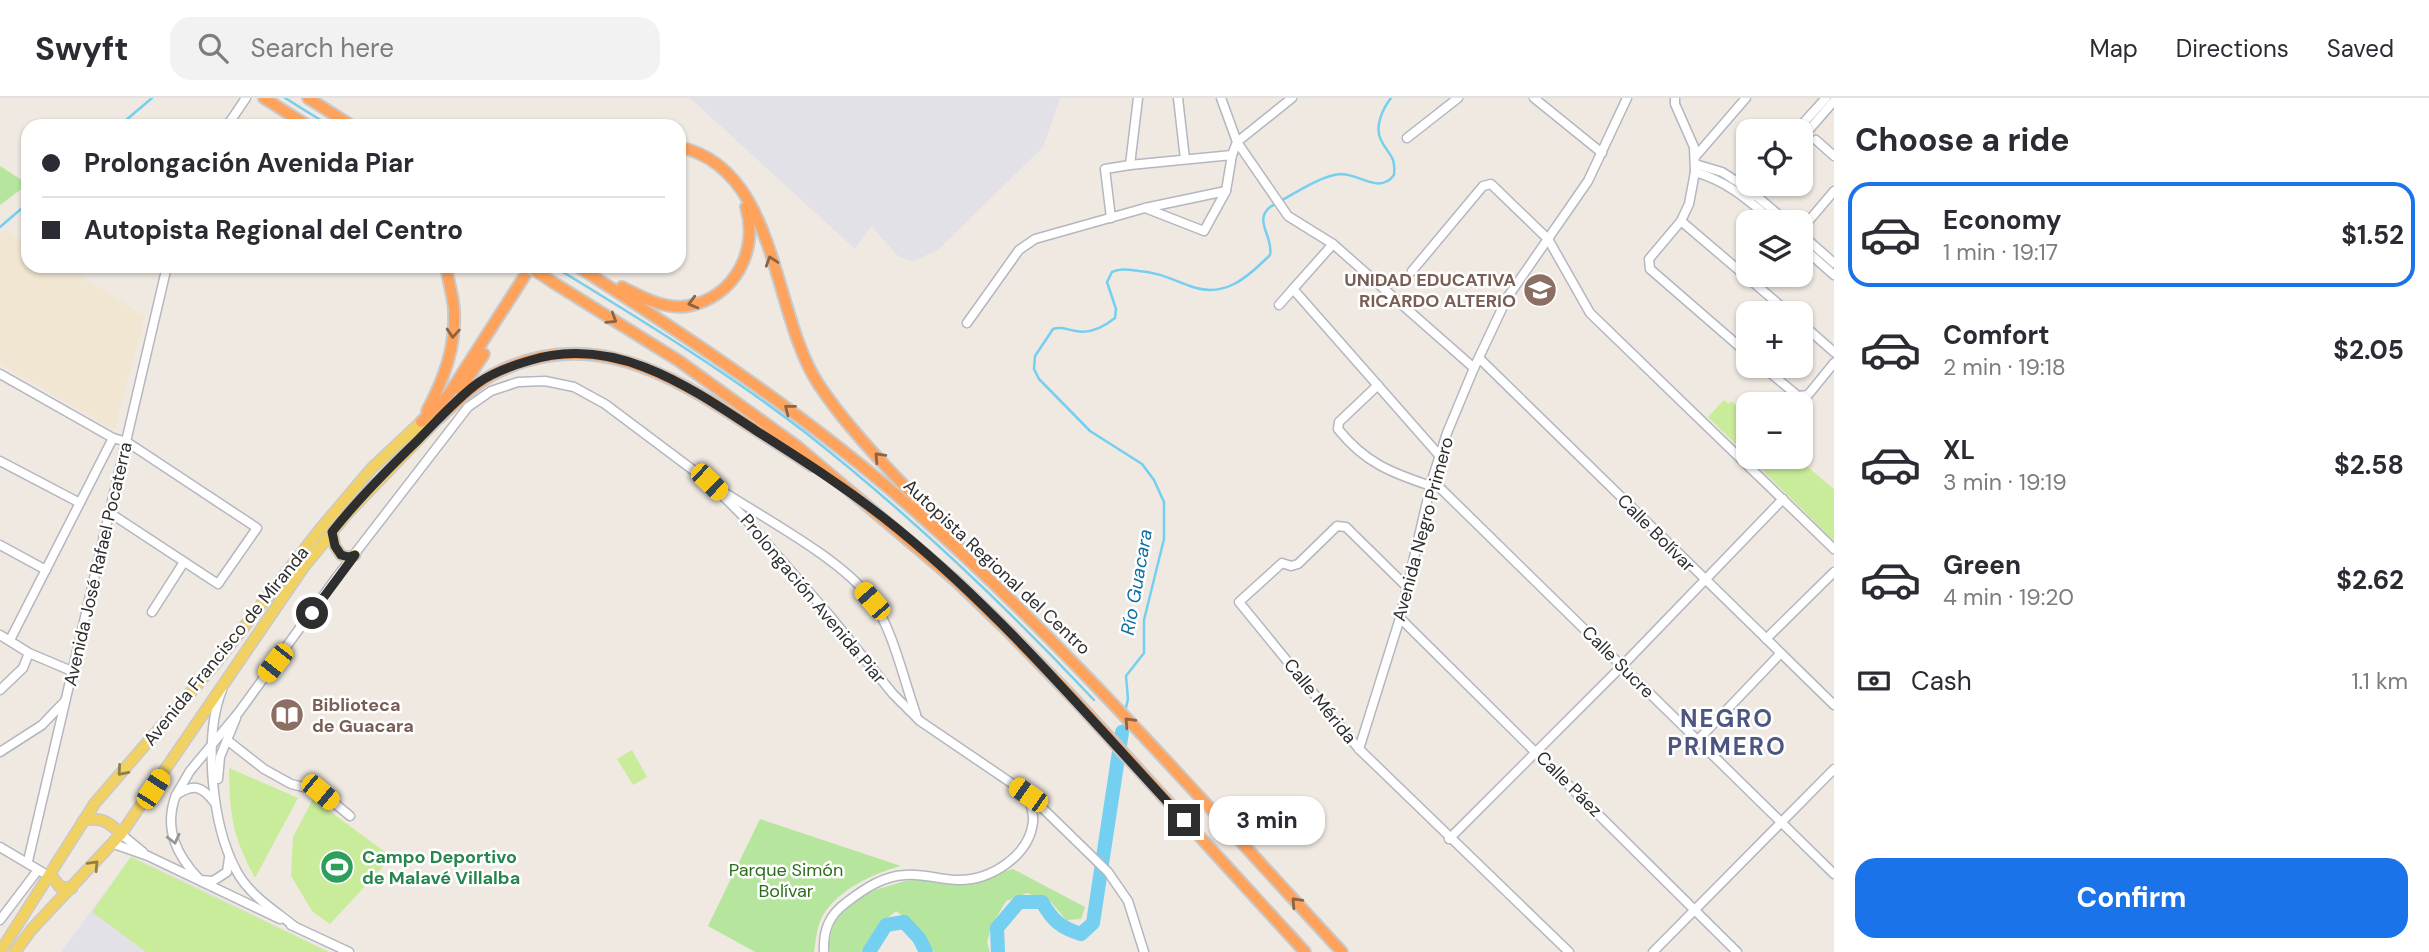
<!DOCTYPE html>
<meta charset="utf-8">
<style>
:root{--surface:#fff;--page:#f2f2f3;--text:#2b2b33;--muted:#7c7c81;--line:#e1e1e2;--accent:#1a73e8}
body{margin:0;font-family:"DM Sans",sans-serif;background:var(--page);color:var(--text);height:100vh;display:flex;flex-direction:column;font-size:26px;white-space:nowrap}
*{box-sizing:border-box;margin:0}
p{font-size:23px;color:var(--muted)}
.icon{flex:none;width:38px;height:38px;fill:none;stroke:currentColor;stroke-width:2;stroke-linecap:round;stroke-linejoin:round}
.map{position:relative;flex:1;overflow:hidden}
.details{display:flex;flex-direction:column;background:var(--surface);width:595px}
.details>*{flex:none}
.guide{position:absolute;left:21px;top:21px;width:665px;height:154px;border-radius:21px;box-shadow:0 2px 5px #0004;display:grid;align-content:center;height:154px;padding:0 21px;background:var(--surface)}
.fabs{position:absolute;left:1736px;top:21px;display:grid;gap:14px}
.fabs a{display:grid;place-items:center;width:77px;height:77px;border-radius:14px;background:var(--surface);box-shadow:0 2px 5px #0004;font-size:35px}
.end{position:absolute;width:32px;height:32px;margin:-16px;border:9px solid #2e2e2e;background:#fff;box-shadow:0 0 0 4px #fff}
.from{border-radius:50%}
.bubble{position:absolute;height:49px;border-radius:21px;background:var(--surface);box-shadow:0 2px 5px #0004;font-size:23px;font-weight:700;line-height:49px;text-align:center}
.car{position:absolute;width:21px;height:42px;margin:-21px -10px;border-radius:9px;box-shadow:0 0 5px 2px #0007;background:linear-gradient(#f5c518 24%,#345 0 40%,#f5c518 0 76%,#345 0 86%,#f5c518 0)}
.guide b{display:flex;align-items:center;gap:24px;height:66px;font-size:26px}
.guide b+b{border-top:2px solid var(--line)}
.guide i{width:18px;height:18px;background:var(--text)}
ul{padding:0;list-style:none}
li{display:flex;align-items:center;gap:21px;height:105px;margin:0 14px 10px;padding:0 7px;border:4px solid transparent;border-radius:21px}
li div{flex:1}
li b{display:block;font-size:26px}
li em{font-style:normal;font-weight:700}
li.selected{border-color:var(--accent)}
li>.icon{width:63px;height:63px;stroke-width:1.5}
h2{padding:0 21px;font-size:32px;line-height:84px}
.pay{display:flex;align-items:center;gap:18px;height:77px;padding:0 21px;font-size:26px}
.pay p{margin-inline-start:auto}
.action{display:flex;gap:14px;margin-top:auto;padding:14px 21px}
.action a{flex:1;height:80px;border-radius:21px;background:var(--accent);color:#fff;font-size:28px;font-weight:700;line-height:80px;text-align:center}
header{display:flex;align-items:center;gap:42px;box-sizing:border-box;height:98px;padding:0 35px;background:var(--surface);border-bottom:2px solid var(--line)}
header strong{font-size:33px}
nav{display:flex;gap:38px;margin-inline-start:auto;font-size:24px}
.search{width:490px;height:63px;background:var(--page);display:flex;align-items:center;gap:18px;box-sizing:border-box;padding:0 24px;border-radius:21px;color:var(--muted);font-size:26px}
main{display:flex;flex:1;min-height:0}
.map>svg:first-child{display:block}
.industrial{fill:#e3e1e8}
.education{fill:#f0e6d1}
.green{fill:#b6e59e}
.pitch{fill:#c9ec9a}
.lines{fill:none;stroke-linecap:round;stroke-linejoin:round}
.stream{stroke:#75cff0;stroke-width:2.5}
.river{stroke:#75cff0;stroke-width:14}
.minor-casing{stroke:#b4b7c1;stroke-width:11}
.major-casing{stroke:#c9c9c9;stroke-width:13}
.highway-casing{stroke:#c9c9c9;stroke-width:14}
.minor{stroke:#fff;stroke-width:8}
.major{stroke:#f2d163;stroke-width:10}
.highway{stroke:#ffa35c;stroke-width:10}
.highway-bridge-casing{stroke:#c9c9c9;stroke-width:14;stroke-linecap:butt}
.highway-bridge{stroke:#ffa35c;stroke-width:10}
.oneway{stroke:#8c6343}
.oneway2{stroke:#908048}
.oneway3{stroke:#969696}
.route{stroke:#2e2e2e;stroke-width:9}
.labels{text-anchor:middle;stroke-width:5;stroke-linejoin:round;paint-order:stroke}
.education-label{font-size:18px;font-weight:bold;fill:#785e54;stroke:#fff;text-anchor:end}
.street-label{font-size:18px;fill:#2e2e2e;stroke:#fff}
.leisure-label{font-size:18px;font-weight:bold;fill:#27864d;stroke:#fff;text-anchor:start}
.park-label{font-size:18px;fill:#2c6e1b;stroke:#fff}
.water-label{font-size:19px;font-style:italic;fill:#0d6fa3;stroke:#fff}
.district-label{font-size:24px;font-weight:bold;letter-spacing:2px;fill:#4d5680;stroke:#fff}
</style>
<header>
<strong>Swyft</strong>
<div class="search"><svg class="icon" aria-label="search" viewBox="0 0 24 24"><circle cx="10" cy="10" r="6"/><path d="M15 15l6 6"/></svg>Search here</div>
<nav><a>Map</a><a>Directions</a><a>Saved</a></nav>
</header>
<main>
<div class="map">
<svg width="1834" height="854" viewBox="0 0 1834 854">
<rect width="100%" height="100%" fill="#efe9e1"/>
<!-- industrial -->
<g class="industrial">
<polygon points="690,0 1060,0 1043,49 938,152 913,163 899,159 871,128 855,151"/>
<polygon points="131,758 214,797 329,854 61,854"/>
</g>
<!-- education -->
<polygon class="education" points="5,132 28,146 28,168 64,168 145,218 114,332 0,266 0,139"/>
<!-- green -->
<g class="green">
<polygon points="0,68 28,86 0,107"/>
<path d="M 760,721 L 901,768 C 874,775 839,791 823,817 C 817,828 816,841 814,854 L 755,854 L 708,828 Z"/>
<path d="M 1013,771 L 1085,809 L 1081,821 L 1066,822 L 1051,804 L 1027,795 L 1006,803 L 992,827 L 987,844 L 990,854 L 934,854 C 925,836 912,825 896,813 L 885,822 L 861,854 L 830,854 L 828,846 L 838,813 L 875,792 L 905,783 L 925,781 L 959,786 Z"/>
</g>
<!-- pitch -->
<g class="pitch">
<polygon points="1724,302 1729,306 1731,303 1748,318 1748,358 1708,319"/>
<polygon points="1749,359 1796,359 1834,391 1834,443"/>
<polygon points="632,652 647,679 633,687 617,661"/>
<path d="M 229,670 L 298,700 L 255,780 C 232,737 230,719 229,670 Z"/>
<polygon points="313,701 392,759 330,826 312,813 291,778 293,739"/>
<polygon points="131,759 329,854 146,854 92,814"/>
</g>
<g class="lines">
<!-- stream -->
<g class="stream">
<polyline points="285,0 330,28"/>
<polyline points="119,28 152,0"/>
<polyline points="0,129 28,105"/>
<path d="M 558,171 C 643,223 727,274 806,335 C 909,416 1004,506 1094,602"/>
<path d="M 1125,614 L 1128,601 L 1126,578 L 1144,555 L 1144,522 L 1164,441 L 1164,404 L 1154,382 L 1142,366 L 1090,333 L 1039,281 L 1034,271 L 1035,258 L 1053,231 C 1063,228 1067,232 1076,233 C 1090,236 1105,228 1115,220 L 1116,211 L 1107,184 L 1112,174 C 1121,170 1130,172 1139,173 C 1158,174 1173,182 1190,188 C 1224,201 1247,180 1270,157 C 1274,139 1253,123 1270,109 C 1289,99 1322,76 1342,76 C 1361,77 1380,96 1394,77 C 1396,57 1388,57 1381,42 C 1374,29 1383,10 1391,0"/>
<polyline points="1122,634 1124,624"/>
</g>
<!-- river -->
<g class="river">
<polyline points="869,854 886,827 904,824 919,840 926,854"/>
<path d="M 998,854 L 997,830 L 1019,804 L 1042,804 C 1052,822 1061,830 1081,836 L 1093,825 L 1122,634"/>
</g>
<!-- minor casing -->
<g class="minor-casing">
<g id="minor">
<polyline points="1178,0 1185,61"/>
<polyline points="1221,0 1237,44 1288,118 1333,146 1474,270"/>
<polyline points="1534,0 1602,55"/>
<polyline points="1675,0 1675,6 1694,49 1695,74 1689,106 1681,123 1649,161 1650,171 1748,256"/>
<polyline points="227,28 246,0"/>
<polyline points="1796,33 1826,0"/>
<polyline points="1407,40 1458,0"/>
<polyline points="1801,41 1834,3"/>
<polyline points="1816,42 1834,58"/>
<polyline points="1232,57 1237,44 1292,0"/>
<polyline points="1695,59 1746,0"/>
<polyline points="1695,66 1722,74 1747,90 1787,124"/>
<polyline points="1130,67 1232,57 1226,93"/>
<path d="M 1695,74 C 1729,84 1748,102 1774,124"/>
<polyline points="1753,98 1763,86"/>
<polyline points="1111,120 1105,71 1130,67 1138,0"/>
<polyline points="1681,123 1789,215"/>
<polyline points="1801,132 1834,93"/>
<polyline points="1801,136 1834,165"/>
<polyline points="1333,146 1293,191 1439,357"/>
<polyline points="1801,148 1834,177"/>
<polyline points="1412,173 1483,88 1491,86 1548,141 1590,215 1834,451"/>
<polyline points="1279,207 1293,191"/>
<polyline points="967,225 1019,152 1035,141 1145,110 1226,93 1204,133 1145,110"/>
<polyline points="1801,225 1834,254"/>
<polyline points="1479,260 1834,607"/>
<polyline points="1762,268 1798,298 1808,297 1834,265"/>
<polyline points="0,276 113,340 127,344 257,430 218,486 110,415"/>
<path d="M 1378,287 L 1339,324 L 1338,331 C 1365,365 1392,375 1431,388"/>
<polyline points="0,363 80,405"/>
<polyline points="1432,382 1834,776"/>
<path d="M 724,394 C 767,422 841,461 871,501 C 893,531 903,580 916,616"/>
<polyline points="0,447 46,472"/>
<polyline points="1408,490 1346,429 1337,428 1298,466 1291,468 1282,465 1239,504 1359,651 1569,854"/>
<polyline points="152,514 184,464"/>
<polyline points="1400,520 1737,854"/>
<polyline points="0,537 29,555 74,574"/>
<polyline points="1766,541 1834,474"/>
<polyline points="10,542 113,340"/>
<polyline points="0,592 23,570 29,555"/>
<path d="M 222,592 C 203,640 212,727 236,772 C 248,796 274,812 294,828"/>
<polyline points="227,642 264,671 291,686 320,693 350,718"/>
<polyline points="1697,643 1780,556"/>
<polyline points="1359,651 1400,520 1432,382 1447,335 1474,270 1507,200 1588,83 1627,0"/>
<polyline points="0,654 42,627 65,603"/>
<polyline points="218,681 220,659 236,620"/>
<polyline points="176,697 190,673 239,614 336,480 468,309 491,293 518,284 545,283 574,289 605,306 709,384 743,418 830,518 893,596 920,623 1029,697 1108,774 1128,803 1144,854"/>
<path d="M 215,705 C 202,688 194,685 176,697 C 163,731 177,758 200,782 L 213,783 L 227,774 L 229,760"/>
<polyline points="121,736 143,754"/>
<polyline points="1449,741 1622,568 1783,401"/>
<polyline points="114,746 148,758 280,821"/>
<polyline points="0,749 42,774"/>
<polyline points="28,763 167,168"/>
<polyline points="0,822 38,772"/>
<polyline points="291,827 349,854"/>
<path d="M 824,854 C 823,832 829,817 847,804 C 864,791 883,778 905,777 C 923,775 941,782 959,782 C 991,782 1029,758 1033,724 C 1034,716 1030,706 1029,697"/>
<polyline points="1653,854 1834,671"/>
</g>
</g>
<!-- major casing -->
<g class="major-casing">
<g id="major">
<polyline points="332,434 335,448 341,457 349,459 355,457"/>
<path d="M 83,723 C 100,718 109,724 121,736"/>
<polyline points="51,777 60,789 72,790"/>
<polyline points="0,854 95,705 216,565 321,430 372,370 421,324"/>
<polyline points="15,854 31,832 121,736 303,470 348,415 439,320"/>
</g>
</g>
<!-- highway casing -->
<g class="highway-casing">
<g id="highway">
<polyline points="264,0 308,28"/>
<polyline points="308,0 352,28"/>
<path d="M 679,49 C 779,70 771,215 819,287 C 855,341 912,395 958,443"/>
<path d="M 577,168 C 694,243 810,320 915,413 C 1068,548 1203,704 1342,854"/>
<polyline points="554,185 679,263 798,349 956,483 1009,534 1076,603 1305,854"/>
<path d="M 622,189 C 641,199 666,212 688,208 C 735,199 759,152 746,109"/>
<polyline points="460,292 484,256"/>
<path d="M 427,313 C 444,281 456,249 454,212 C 453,198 448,182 446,168"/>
<path d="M 439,320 C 458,303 475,285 498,274 C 589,229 669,275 745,325 C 767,339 790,353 812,368"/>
<polyline points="421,324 449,296 531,168"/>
</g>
</g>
<!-- minor -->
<use href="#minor" class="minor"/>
<!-- major -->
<use href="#major" class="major"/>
<!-- highway -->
<use href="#highway" class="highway"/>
<!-- highway-bridge casing -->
<g class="highway-bridge-casing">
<polyline id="highway-bridge" points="528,168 554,185"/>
</g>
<!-- highway-bridge -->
<use href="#highway-bridge" class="highway-bridge"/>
</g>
<!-- one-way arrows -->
<defs><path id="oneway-chevron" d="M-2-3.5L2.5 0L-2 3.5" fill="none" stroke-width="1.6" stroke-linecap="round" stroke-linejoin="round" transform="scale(1.75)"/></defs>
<g class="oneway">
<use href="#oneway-chevron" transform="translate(771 163) rotate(-108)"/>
<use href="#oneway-chevron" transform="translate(693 205) rotate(165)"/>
<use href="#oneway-chevron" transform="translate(612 221) rotate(32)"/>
<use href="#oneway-chevron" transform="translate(453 235) rotate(94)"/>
<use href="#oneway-chevron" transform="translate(789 311) rotate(-142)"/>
<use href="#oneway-chevron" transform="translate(879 359) rotate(-133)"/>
<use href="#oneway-chevron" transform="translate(1129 624) rotate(-133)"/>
<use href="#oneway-chevron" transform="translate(1296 804) rotate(-133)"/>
</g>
<g class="oneway2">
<use href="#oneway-chevron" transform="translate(122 673) rotate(131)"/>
<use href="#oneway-chevron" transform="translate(94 767) rotate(-47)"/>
</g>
<use class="oneway3" href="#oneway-chevron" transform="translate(174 741) rotate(76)"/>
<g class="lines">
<!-- route -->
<path class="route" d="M 312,515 L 355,457 L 349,459 L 341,457 L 335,448 L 332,434 C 358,401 388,371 418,342 C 437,323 456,301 478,285 C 492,275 511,268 528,263 C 613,236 687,287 755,332 C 804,363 854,395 899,432 C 1004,518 1092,623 1184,722"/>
</g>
<!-- icons -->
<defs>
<g id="school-disc" transform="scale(1.75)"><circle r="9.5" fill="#8d6e63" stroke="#fff"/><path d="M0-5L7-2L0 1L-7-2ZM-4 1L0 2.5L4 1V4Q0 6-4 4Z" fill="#fff"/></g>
<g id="library-disc" transform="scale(1.75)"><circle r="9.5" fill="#8d6e63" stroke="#fff"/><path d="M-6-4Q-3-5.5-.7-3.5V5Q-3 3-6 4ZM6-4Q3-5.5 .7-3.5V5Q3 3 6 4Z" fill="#fff"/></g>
<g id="stadium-disc" transform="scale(1.75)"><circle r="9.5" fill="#2e9e5b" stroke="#fff"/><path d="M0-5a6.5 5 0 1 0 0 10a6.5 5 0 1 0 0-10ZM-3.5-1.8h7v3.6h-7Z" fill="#fff"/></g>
</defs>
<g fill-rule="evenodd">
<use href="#school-disc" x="1540" y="192"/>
<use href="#library-disc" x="287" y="617"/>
<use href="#stadium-disc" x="337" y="769"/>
</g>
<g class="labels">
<!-- education labels -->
<g class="education-label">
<text x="1516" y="188">UNIDAD EDUCATIVA<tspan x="1516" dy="21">RICARDO ALTERIO</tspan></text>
<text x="312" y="613" text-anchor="start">Biblioteca<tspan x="312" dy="21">de Guacara</tspan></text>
</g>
<!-- street labels -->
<g class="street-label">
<text transform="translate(1423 431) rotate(-75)" y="6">Avenida Negro Primero</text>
<text transform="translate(1656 435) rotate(45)" y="6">Calle Bolívar</text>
<text transform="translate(98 466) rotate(-77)" y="6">Avenida José Rafael Pocaterra</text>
<text transform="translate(997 469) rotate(43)" y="6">Autopista Regional del Centro</text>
<text transform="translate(813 501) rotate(50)" y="6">Prolongación Avenida Piar</text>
<text transform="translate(226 548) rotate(-51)" y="6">Avenida Francisco de Miranda</text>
<text transform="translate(1618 564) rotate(45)" y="6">Calle Sucre</text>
<text transform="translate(1320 603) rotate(51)" y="6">Calle Mérida</text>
<text transform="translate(1569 686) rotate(45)" y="6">Calle Páez</text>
</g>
<!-- leisure labels -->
<g class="leisure-label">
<text x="362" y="765">Campo Deportivo<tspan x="362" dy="21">de Malavé Villalba</tspan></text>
</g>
<!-- park labels -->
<g class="park-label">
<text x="786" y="778">Parque Simón<tspan x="786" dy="21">Bolívar</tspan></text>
</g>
<!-- water labels -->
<g class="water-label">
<text transform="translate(1136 484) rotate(-80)" y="7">Río Guacara</text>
</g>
<!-- district labels -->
<g class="district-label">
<text x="1727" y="629">NEGRO<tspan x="1727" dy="28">PRIMERO</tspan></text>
</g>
</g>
</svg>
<div class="fabs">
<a><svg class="icon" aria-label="locate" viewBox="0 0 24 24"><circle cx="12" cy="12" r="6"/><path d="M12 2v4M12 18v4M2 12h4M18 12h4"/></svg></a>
<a><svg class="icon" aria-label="layers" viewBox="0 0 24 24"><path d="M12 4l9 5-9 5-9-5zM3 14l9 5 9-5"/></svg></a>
<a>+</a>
<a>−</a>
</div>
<i class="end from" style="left:312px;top:515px"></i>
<i class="end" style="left:1184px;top:722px"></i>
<div class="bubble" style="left:1209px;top:698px;width:116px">3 min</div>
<i class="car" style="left:709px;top:384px;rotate:134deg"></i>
<i class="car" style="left:872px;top:503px;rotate:319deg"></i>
<i class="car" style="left:275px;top:565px;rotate:218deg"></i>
<i class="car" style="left:153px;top:691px;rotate:33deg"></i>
<i class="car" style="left:320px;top:694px;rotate:130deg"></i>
<i class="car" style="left:1028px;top:697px;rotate:305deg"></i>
<div class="guide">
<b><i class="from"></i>Prolongación Avenida Piar</b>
<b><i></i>Autopista Regional del Centro</b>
</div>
</div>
<section class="details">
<h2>Choose a ride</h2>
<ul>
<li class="selected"><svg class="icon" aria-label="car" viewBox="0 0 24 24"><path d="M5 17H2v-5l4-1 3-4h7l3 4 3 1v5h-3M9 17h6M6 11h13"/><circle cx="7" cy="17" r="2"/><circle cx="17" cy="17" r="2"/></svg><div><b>Economy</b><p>1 min · 19:17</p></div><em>$1.52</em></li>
<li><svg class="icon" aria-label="car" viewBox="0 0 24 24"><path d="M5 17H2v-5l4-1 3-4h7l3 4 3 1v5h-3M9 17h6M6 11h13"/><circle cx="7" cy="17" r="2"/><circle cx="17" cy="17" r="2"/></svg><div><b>Comfort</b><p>2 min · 19:18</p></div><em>$2.05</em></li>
<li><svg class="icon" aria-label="car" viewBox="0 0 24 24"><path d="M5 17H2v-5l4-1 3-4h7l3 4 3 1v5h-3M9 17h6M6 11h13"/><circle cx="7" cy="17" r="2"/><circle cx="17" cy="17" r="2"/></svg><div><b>XL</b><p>3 min · 19:19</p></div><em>$2.58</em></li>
<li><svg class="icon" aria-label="car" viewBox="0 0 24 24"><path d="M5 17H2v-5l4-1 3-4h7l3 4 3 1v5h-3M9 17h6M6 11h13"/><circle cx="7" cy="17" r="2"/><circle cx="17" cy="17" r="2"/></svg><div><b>Green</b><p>4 min · 19:20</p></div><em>$2.62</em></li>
</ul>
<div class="pay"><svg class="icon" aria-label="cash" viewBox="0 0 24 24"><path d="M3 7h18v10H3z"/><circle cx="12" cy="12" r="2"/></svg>Cash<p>1.1 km</p></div>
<div class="action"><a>Confirm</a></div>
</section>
</main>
